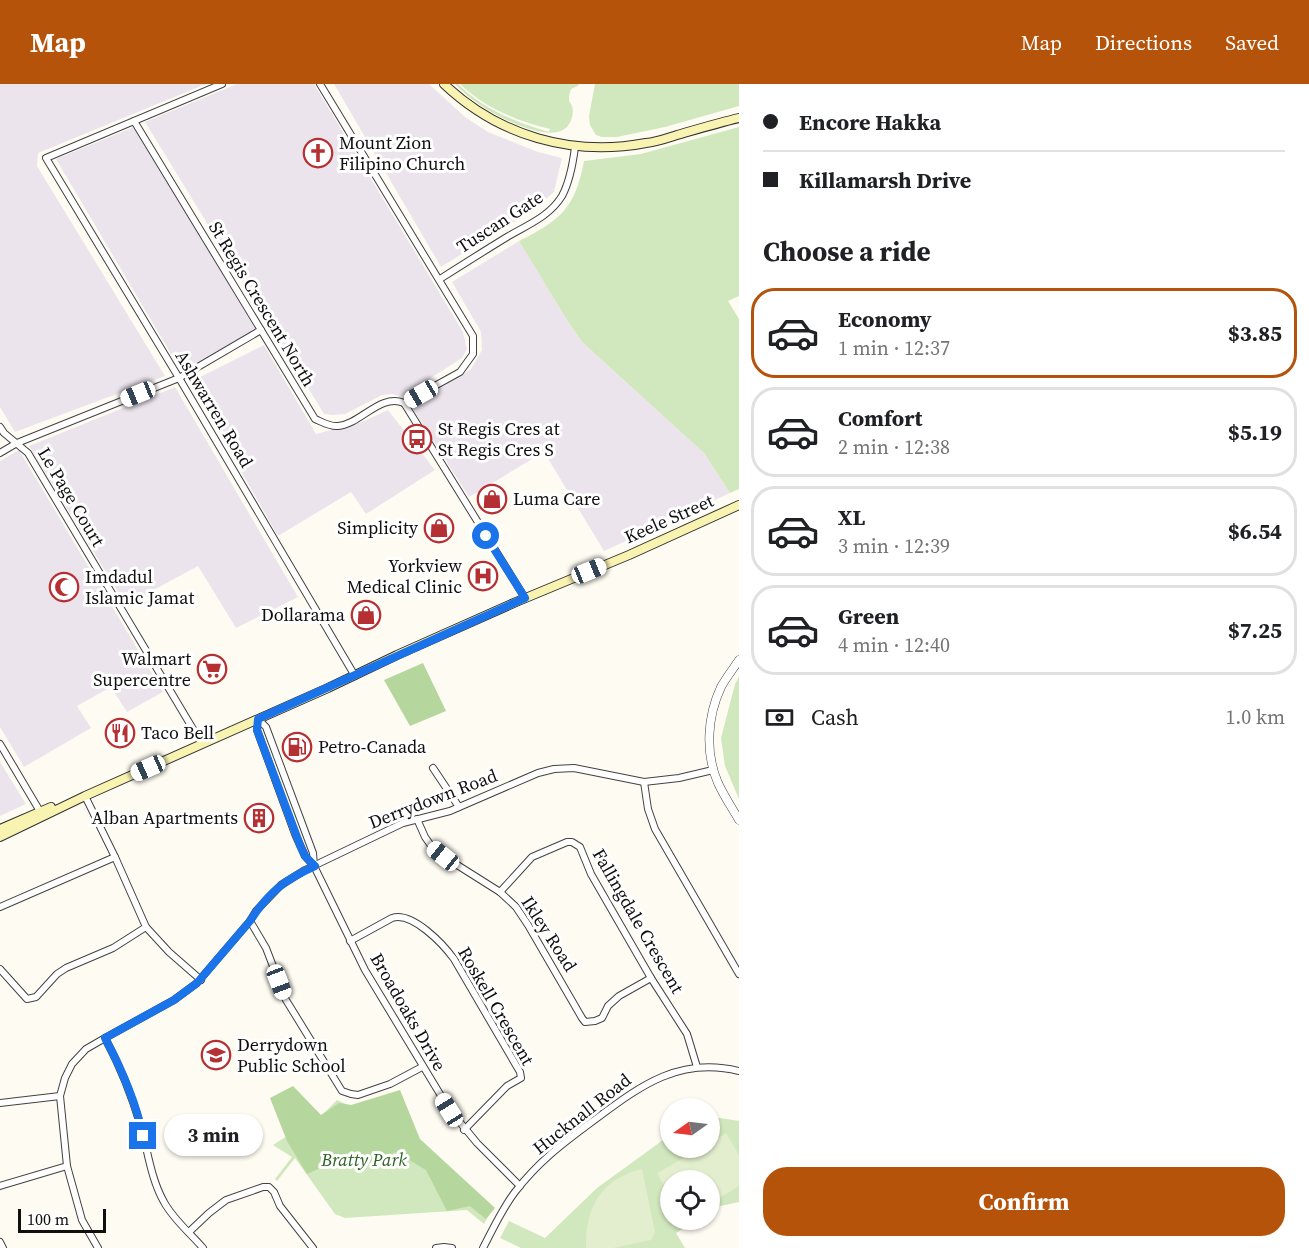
<!DOCTYPE html>
<meta charset="utf-8">
<style>
:root{--surface:#fff;--page:#f6f6f6;--text:#202124;--muted:#757577;--line:#e0e0e0;--accent:#b45309}
body{margin:0;font-family:"Source Serif 4",serif;background:var(--page);color:var(--text);height:100vh;display:flex;flex-direction:column;font-size:22px;white-space:nowrap}
*{box-sizing:border-box;margin:0}
p{font-size:20px;color:var(--muted)}
.icon{flex:none;width:33px;height:33px;fill:none;stroke:currentColor;stroke-width:2;stroke-linecap:round;stroke-linejoin:round}
.map{position:relative;flex:1;overflow:hidden}
.side{display:flex;flex-direction:column;background:var(--surface);width:570px}
.side>*{flex:none}
.hud{display:grid;align-content:center;height:132px;padding:0 24px;background:var(--surface)}
.needle{width:39px;rotate:256deg}
.fabs{position:absolute;left:660px;top:1014px;display:grid;gap:12px}
.fabs a{display:grid;place-items:center;width:60px;height:60px;border-radius:50%;background:var(--surface);box-shadow:0 2px 4px #0004;font-size:30px}
.scale{position:absolute;left:18px;bottom:15px;width:88px;box-sizing:border-box;padding-left:6px;border:3px solid #0f0f0f;border-top:0;font-size:16px;line-height:21px;white-space:nowrap;color:#0f0f0f;-webkit-text-stroke:4px #fff;paint-order:stroke}
.end{position:absolute;width:27px;height:27px;margin:-14px;border:8px solid #1a73e8;background:#fff;box-shadow:0 0 0 3px #fff}
.from{border-radius:50%}
.bubble{position:absolute;height:42px;border-radius:21px;background:var(--surface);box-shadow:0 2px 4px #0004;font-size:20px;font-weight:700;line-height:42px;text-align:center}
.car{position:absolute;width:18px;height:36px;margin:-18px -9px;border-radius:8px;box-shadow:0 0 4px 2px #0007;background:linear-gradient(#fff 24%,#345 0 40%,#fff 0 76%,#345 0 86%,#fff 0)}
.hud b{display:flex;align-items:center;gap:21px;height:57px;font-size:22px}
.hud b+b{border-top:2px solid var(--line)}
.hud i{width:15px;height:15px;background:var(--text)}
ul{padding:0;list-style:none}
li{display:flex;align-items:center;gap:18px;height:90px;margin:0 12px 9px;padding:0 12px;border:3px solid var(--line);border-radius:24px}
li div{flex:1}
li b{display:block;font-size:22px}
li em{font-style:normal;font-weight:700}
li.selected{border-color:var(--accent)}
li>.icon{width:54px;height:54px;stroke-width:1.5}
h2{padding:0 24px;font-size:27px;line-height:72px}
.pay{display:flex;align-items:center;gap:15px;height:66px;padding:0 24px;font-size:22px}
.pay p{margin-inline-start:auto}
.cta{display:flex;gap:12px;margin-top:auto;padding:12px 24px}
.cta a{flex:1;height:69px;border-radius:24px;background:var(--accent);color:#fff;font-size:24px;font-weight:700;line-height:69px;text-align:center}
header{display:flex;align-items:center;gap:36px;box-sizing:border-box;height:84px;padding:0 30px;background:var(--accent);color:#fff}
header strong{font-size:28px}
nav{display:flex;gap:33px;margin-inline-start:auto;font-size:21px}
main{display:flex;flex:1;min-height:0}
.map>svg:first-child{display:block}
.industrial{fill:#ece4ed}
.green{fill:#d1e7bd}
.forest{fill:#b5d69d}
.pitch{fill:#e2eece}
.lines{fill:none;stroke-linecap:round;stroke-linejoin:round}
.minor-casing{stroke:#424242;stroke-width:8}
.tertiary-casing{stroke:#424242;stroke-width:9}
.secondary-casing{stroke:#313131;stroke-width:10}
.minor{stroke:#fff;stroke-width:6}
.tertiary{stroke:#fff;stroke-width:8}
.secondary{stroke:#f9f3b2;stroke-width:8}
.route{stroke:#1a73e8;stroke-width:8}
.labels{text-anchor:middle;stroke-width:6;stroke-linejoin:round;paint-order:stroke}
.poi-label{font-size:18px;fill:#0f0f0f;stroke:#fff;text-anchor:start}
.street-label{font-size:18px;fill:#0f0f0f;stroke:#fff}
.park-label{font-size:18px;font-style:italic;fill:#2e6223;stroke:#fff}
</style>
<header>
<strong>Map</strong>
<nav><a>Map</a><a>Directions</a><a>Saved</a></nav>
</header>
<main>
<div class="map">
<svg width="739" height="1164" viewBox="0 0 739 1164">
<rect width="100%" height="100%" fill="#fefcf2"/>
<!-- industrial -->
<g class="industrial">
<polygon points="0,0 206,0 38,69 37,82 165,292 15,348 0,323"/>
<polygon points="237,0 314,0 463,248 467,265 462,274 401,313 392,310 382,311 345,330 333,331 324,330 145,38"/>
<polygon points="334,0 429,0 465,33 488,48 538,68 562,74 554,108 533,126 441,183"/>
<polygon points="134,43 256,245 181,287 56,75"/>
<polygon points="519,157 567,236 582,258 704,369 730,409 604,467 544,368 469,413 411,322 471,285 482,266 481,248 452,198"/>
<polygon points="264,261 316,350 362,338 388,326 435,386 366,430 351,408 278,452 190,298"/>
<polygon points="175,303 298,513 236,544 198,482 126,521 29,362"/>
<polygon points="19,366 163,608 127,628 111,603 77,622 91,644 24,683 0,643 0,377"/>
<polygon points="0,678 26,720 0,732"/>
</g>
<!-- green -->
<g class="green">
<path d="M 455,0 L 458,0 C 483,25 515,38 549,48 L 550,45 C 517,37 485,24 460,0 L 579,0 L 578,2 L 571,5 C 570,8 569,11 569,14 C 569,20 570,17 572,22 C 574,27 572,36 569,40 C 555,64 496,32 480,21 C 471,15 463,8 455,0 Z"/>
<polygon points="595,0 739,0 739,22 665,43 617,53 602,53 596,51 590,41 589,32"/>
<path d="M 739,43 L 739,212 L 728,217 L 739,235 L 739,405 L 730,409 L 704,369 L 582,258 L 567,236 L 519,157 C 561,136 575,124 584,77 L 641,70 Z"/>
<polygon points="739,593 739,715 725,682 721,654 735,600"/>
<polygon points="337,1016 414,1052 491,1127 484,1140 467,1126 345,1134 335,1130 295,1074 277,1097 275,1095 292,1073 273,1061 309,1038 317,1036"/>
<polygon points="710,1034 720,1034 739,1037 739,1118 716,1123 710,1127 710,1096 670,1096 670,1136 697,1136 676,1149 685,1164 521,1164 500,1154 509,1137 545,1154 597,1104 670,1051 670,1064 710,1064"/>
</g>
<!-- forest -->
<g class="forest">
<polygon points="423,579 446,627 410,642 384,596"/>
<polygon points="293,1002 321,1031 339,1019 351,1021 400,1006 420,1055 495,1124 486,1135 470,1122 447,1127 426,1086 396,1068 362,1082 352,1084 347,1072 307,1090 287,1057 270,1014"/>
</g>
<!-- pitch -->
<g class="pitch">
<polygon points="726,1049 739,1071 739,1102 710,1120 710,1096 670,1096 670,1112 657,1089 701,1064 710,1064 710,1059"/>
<path d="M 642,1085 L 655,1148 L 651,1156 L 613,1164 L 586,1164 C 585,1123 601,1095 642,1085 Z"/>
</g>
<g class="lines">
<!-- minor casing -->
<g class="minor-casing">
<g id="minor">
<polyline points="222,0 46,74 179,294 355,592"/>
<polyline points="320,0 473,252 473,270 460,288 404,319"/>
<path d="M 134,37 L 315,335 C 322,338 330,343 338,342 C 361,340 380,309 404,319"/>
<path d="M 440,195 C 462,181 484,167 507,153 C 527,141 549,133 562,112 C 570,97 573,79 575,63"/>
<polyline points="404,319 525,514"/>
<polyline points="0,343 4,349 28,369 202,660"/>
<polyline points="0,369 17,359 179,294 261,246"/>
<polyline points="258,635 257,646 295,750 305,772 314,782 365,886 449,1025 477,1059 520,1102"/>
<polyline points="258,635 266,643 313,769 314,781"/>
<polyline points="0,660 41,729"/>
<polyline points="433,684 459,723"/>
<polyline points="644,698 648,725 655,745 739,890"/>
<polyline points="85,712 115,773 146,843 169,868 201,896"/>
<polyline points="417,735 425,753 432,763 443,772 500,808 516,823 528,841 582,934 585,938 595,937 602,934 608,922 619,912 651,894"/>
<polyline points="500,808 532,773 567,758 572,758 580,763 591,790 651,894 687,950 697,983"/>
<polyline points="0,823 115,773"/>
<polyline points="250,837 266,864 286,916 342,1007 351,1010 358,1011 390,1000 422,983"/>
<path d="M 350,857 L 392,834 C 412,827 443,860 454,875 L 520,988 L 521,994 L 507,1002 L 464,1046"/>
<polyline points="0,885 27,915 36,913 57,890 66,884 113,864 146,843"/>
<path d="M 105,954 C 120,982 132,1012 141,1043 C 148,1068 151,1095 164,1118 C 173,1135 190,1149 203,1164"/>
<polyline points="0,1019 60,1012"/>
<polyline points="0,1102 67,1082"/>
<polyline points="189,1148 209,1129 226,1116 263,1103 269,1103 274,1108 280,1122 313,1164"/>
<polyline points="0,1158 3,1164"/>
<polyline points="98,1164 82,1136 67,1082 60,1012 65,994 72,980 86,965 105,954 174,916 197,899 250,837 256,827 281,801 305,786 403,739 450,727 538,689 554,685 574,684 644,698 679,694 713,686"/>
<polyline points="436,1164 444,1163 452,1164"/>
<path d="M 483,1164 C 493,1145 502,1125 515,1108 C 538,1078 563,1059 593,1037 C 639,1003 678,972 739,987"/>
</g>
</g>
<!-- tertiary casing -->
<g class="tertiary-casing">
<path id="tertiary" d="M 739,576 C 733,585 726,594 721,603 C 707,633 705,669 718,699 C 724,712 732,724 739,736"/>
</g>
<!-- secondary casing -->
<g class="secondary-casing">
<g id="secondary">
<path d="M 444,0 C 499,52 572,73 646,59 C 657,58 667,54 677,51 C 698,45 718,39 739,34"/>
<polyline points="0,745 51,723"/>
<polyline points="0,753 85,712 328,604 397,571 516,518 629,471 739,421"/>
</g>
</g>
<!-- minor -->
<use href="#minor" class="minor"/>
<!-- tertiary -->
<use href="#tertiary" class="tertiary"/>
<!-- secondary -->
<use href="#secondary" class="secondary"/>
</g>
<g class="lines">
<!-- route -->
<path class="route" d="M 143,1052 C 136,1018 121,984 105,954 L 174,916 L 197,899 L 250,837 C 268,809 284,796 315,782 L 305,772 L 300,761 L 257,646 L 258,635 L 525,514 L 486,452"/>
</g>
<!-- icons -->
<defs>
<g id="church-ring" transform="scale(1.5)"><circle r="9.5" fill="#fff" stroke="#b53033" stroke-width="1.5"/><path d="M-1.2-6h2.4v3.5h3.3v2.4h-3.3V6h-2.4V-.1h-3.3v-2.4h3.3Z" fill="#b53033"/></g>
<g id="bus-ring" transform="scale(1.5)"><circle r="9.5" fill="#fff" stroke="#b53033" stroke-width="1.5"/><path d="M-5-6H5V4H4V6H2V4H-2V6H-4V4H-5ZM-3.5-4V0h7V-4ZM-3.5 1.2v1.5H-2V1.2ZM2 1.2v1.5H3.5V1.2Z" fill="#b53033"/></g>
<g id="shop-ring" transform="scale(1.5)"><circle r="9.5" fill="#fff" stroke="#b53033" stroke-width="1.5"/><path d="M-5-2.5h2.3a2.7 3.5 0 0 1 5.4 0H5L5.5 6h-11ZM-1.5-2.5h3a1.5 2.3 0 0 0-3 0Z" fill="#b53033"/></g>
<g id="hospital-ring" transform="scale(1.5)"><circle r="9.5" fill="#fff" stroke="#b53033" stroke-width="1.5"/><path d="M-5-5h3v3.5h4V-5h3V5h-3V1.5h-4V5h-3Z" fill="#b53033"/></g>
<g id="mosque-ring" transform="scale(1.5)"><circle r="9.5" fill="#fff" stroke="#b53033" stroke-width="1.5"/><path d="M3.5-4.9A6 6 0 1 0 3.5 4.9A5 5 0 1 1 3.5-4.9Z" fill="#b53033"/></g>
<g id="supermarket-ring" transform="scale(1.5)"><circle r="9.5" fill="#fff" stroke="#b53033" stroke-width="1.5"/><path d="M-6-5.5h2.5l.6 2H6L4.5 2H-2.5L-4.4-4H-6ZM-1.5 3.2a1.3 1.3 0 1 0 .1 0ZM3 3.2a1.3 1.3 0 1 0 .1 0Z" fill="#b53033"/></g>
<g id="restaurant-ring" transform="scale(1.5)"><circle r="9.5" fill="#fff" stroke="#b53033" stroke-width="1.5"/><path d="M-5-6h1v4h1v-4h1v4h1v-4h1v5L-1.5 .5V6h-2V.5L-5-1ZM5-6V6H3V1.5H1.5Q1.5-4 5-6Z" fill="#b53033"/></g>
<g id="fuel-ring" transform="scale(1.5)"><circle r="9.5" fill="#fff" stroke="#b53033" stroke-width="1.5"/><path d="M-5.5-6h7V0h2V4h1.3V-2.5L3-4.5l.8-.8L6-3V5H2.5V1h-1V6h-7ZM-4.2-4.7v3.2H.2V-4.7Z" fill="#b53033"/></g>
<g id="building-ring" transform="scale(1.5)"><circle r="9.5" fill="#fff" stroke="#b53033" stroke-width="1.5"/><path d="M-4-6H4V6H1V3H-1V6H-4ZM-2.5-4.3h1.7v1.8h-1.7ZM.8-4.3h1.7v1.8H.8ZM-2.5-1h1.7V.8h-1.7ZM.8-1h1.7V.8H.8Z" fill="#b53033"/></g>
<g id="school-ring" transform="scale(1.5)"><circle r="9.5" fill="#fff" stroke="#b53033" stroke-width="1.5"/><path d="M0-5L7-2L0 1L-7-2ZM-4 1L0 2.5L4 1V4Q0 6-4 4Z" fill="#b53033"/></g>
</defs>
<g fill-rule="evenodd">
<use href="#church-ring" x="318" y="69"/>
<use href="#bus-ring" x="417" y="355"/>
<use href="#shop-ring" x="492" y="415"/>
<use href="#shop-ring" x="439" y="444"/>
<use href="#hospital-ring" x="483" y="492"/>
<use href="#mosque-ring" x="64" y="503"/>
<use href="#shop-ring" x="366" y="531"/>
<use href="#supermarket-ring" x="212" y="585"/>
<use href="#restaurant-ring" x="120" y="649"/>
<use href="#fuel-ring" x="297" y="663"/>
<use href="#building-ring" x="259" y="734"/>
<use href="#school-ring" x="216" y="971"/>
</g>
<g class="labels">
<!-- poi labels -->
<g class="poi-label">
<text x="339" y="65">Mount Zion<tspan x="339" dy="21">Filipino Church</tspan></text>
<text x="438" y="351">St Regis Cres at<tspan x="438" dy="21">St Regis Cres S</tspan></text>
<text x="513" y="421">Luma Care</text>
<text x="418" y="450" text-anchor="end">Simplicity</text>
<text x="462" y="488" text-anchor="end">Yorkview<tspan x="462" dy="21">Medical Clinic</tspan></text>
<text x="85" y="499">Imdadul<tspan x="85" dy="21">Islamic Jamat</tspan></text>
<text x="345" y="537" text-anchor="end">Dollarama</text>
<text x="191" y="581" text-anchor="end">Walmart<tspan x="191" dy="21">Supercentre</tspan></text>
<text x="141" y="655">Taco Bell</text>
<text x="318" y="669">Petro-Canada</text>
<text x="238" y="740" text-anchor="end">Alban Apartments</text>
<text x="237" y="967">Derrydown<tspan x="237" dy="21">Public School</tspan></text>
</g>
<!-- street labels -->
<g class="street-label">
<text transform="translate(500 138) rotate(-33)" y="6">Tuscan Gate</text>
<text transform="translate(262 220) rotate(59)" y="6">St Regis Crescent North</text>
<text transform="translate(214 325) rotate(59)" y="6">Ashwarren Road</text>
<text transform="translate(71 413) rotate(59)" y="6">Le Page Court</text>
<text transform="translate(669 435) rotate(-24)" y="6">Keele Street</text>
<text transform="translate(433 715) rotate(-21)" y="6">Derrydown Road</text>
<text transform="translate(638 837) rotate(60)" y="6">Fallingdale Crescent</text>
<text transform="translate(549 850) rotate(57)" y="6">Ikley Road</text>
<text transform="translate(496 922) rotate(60)" y="6">Roskell Crescent</text>
<text transform="translate(408 928) rotate(60)" y="6">Broadoaks Drive</text>
<text transform="translate(582 1030) rotate(-38)" y="6">Hucknall Road</text>
</g>
<!-- park labels -->
<g class="park-label">
<text x="364" y="1082">Bratty Park</text>
</g>
</g>
</svg>
<div class="fabs">
<a><svg class="needle" viewBox="-14 -14 28 28"><path d="M0-13l5 13h-10z" fill="#e53935"/><path d="M0 13l5-13h-10z" fill="#757577"/></svg></a>
<a><svg class="icon" aria-label="locate" viewBox="0 0 24 24"><circle cx="12" cy="12" r="6"/><path d="M12 2v4M12 18v4M2 12h4M18 12h4"/></svg></a>
</div>
<div class="scale">100 m</div>
<i class="end from" style="left:486px;top:452px"></i>
<i class="end" style="left:143px;top:1052px"></i>
<div class="bubble" style="left:164px;top:1030px;width:99px">3 min</div>
<i class="car" style="left:138px;top:310px;rotate:248deg"></i>
<i class="car" style="left:421px;top:310px;rotate:240deg"></i>
<i class="car" style="left:589px;top:487px;rotate:68deg"></i>
<i class="car" style="left:148px;top:684px;rotate:246deg"></i>
<i class="car" style="left:443px;top:772px;rotate:309deg"></i>
<i class="car" style="left:279px;top:898px;rotate:159deg"></i>
<i class="car" style="left:449px;top:1026px;rotate:328deg"></i>
</div>
<section class="side">
<div class="hud">
<b><i class="from"></i>Encore Hakka</b>
<b><i></i>Killamarsh Drive</b>
</div>
<h2>Choose a ride</h2>
<ul>
<li class="selected"><svg class="icon" aria-label="car" viewBox="0 0 24 24"><path d="M5 17H2v-5l4-1 3-4h7l3 4 3 1v5h-3M9 17h6M6 11h13"/><circle cx="7" cy="17" r="2"/><circle cx="17" cy="17" r="2"/></svg><div><b>Economy</b><p>1 min · 12:37</p></div><em>$3.85</em></li>
<li><svg class="icon" aria-label="car" viewBox="0 0 24 24"><path d="M5 17H2v-5l4-1 3-4h7l3 4 3 1v5h-3M9 17h6M6 11h13"/><circle cx="7" cy="17" r="2"/><circle cx="17" cy="17" r="2"/></svg><div><b>Comfort</b><p>2 min · 12:38</p></div><em>$5.19</em></li>
<li><svg class="icon" aria-label="car" viewBox="0 0 24 24"><path d="M5 17H2v-5l4-1 3-4h7l3 4 3 1v5h-3M9 17h6M6 11h13"/><circle cx="7" cy="17" r="2"/><circle cx="17" cy="17" r="2"/></svg><div><b>XL</b><p>3 min · 12:39</p></div><em>$6.54</em></li>
<li><svg class="icon" aria-label="car" viewBox="0 0 24 24"><path d="M5 17H2v-5l4-1 3-4h7l3 4 3 1v5h-3M9 17h6M6 11h13"/><circle cx="7" cy="17" r="2"/><circle cx="17" cy="17" r="2"/></svg><div><b>Green</b><p>4 min · 12:40</p></div><em>$7.25</em></li>
</ul>
<div class="pay"><svg class="icon" aria-label="cash" viewBox="0 0 24 24"><path d="M3 7h18v10H3z"/><circle cx="12" cy="12" r="2"/></svg>Cash<p>1.0 km</p></div>
<div class="cta"><a>Confirm</a></div>
</section>
</main>
